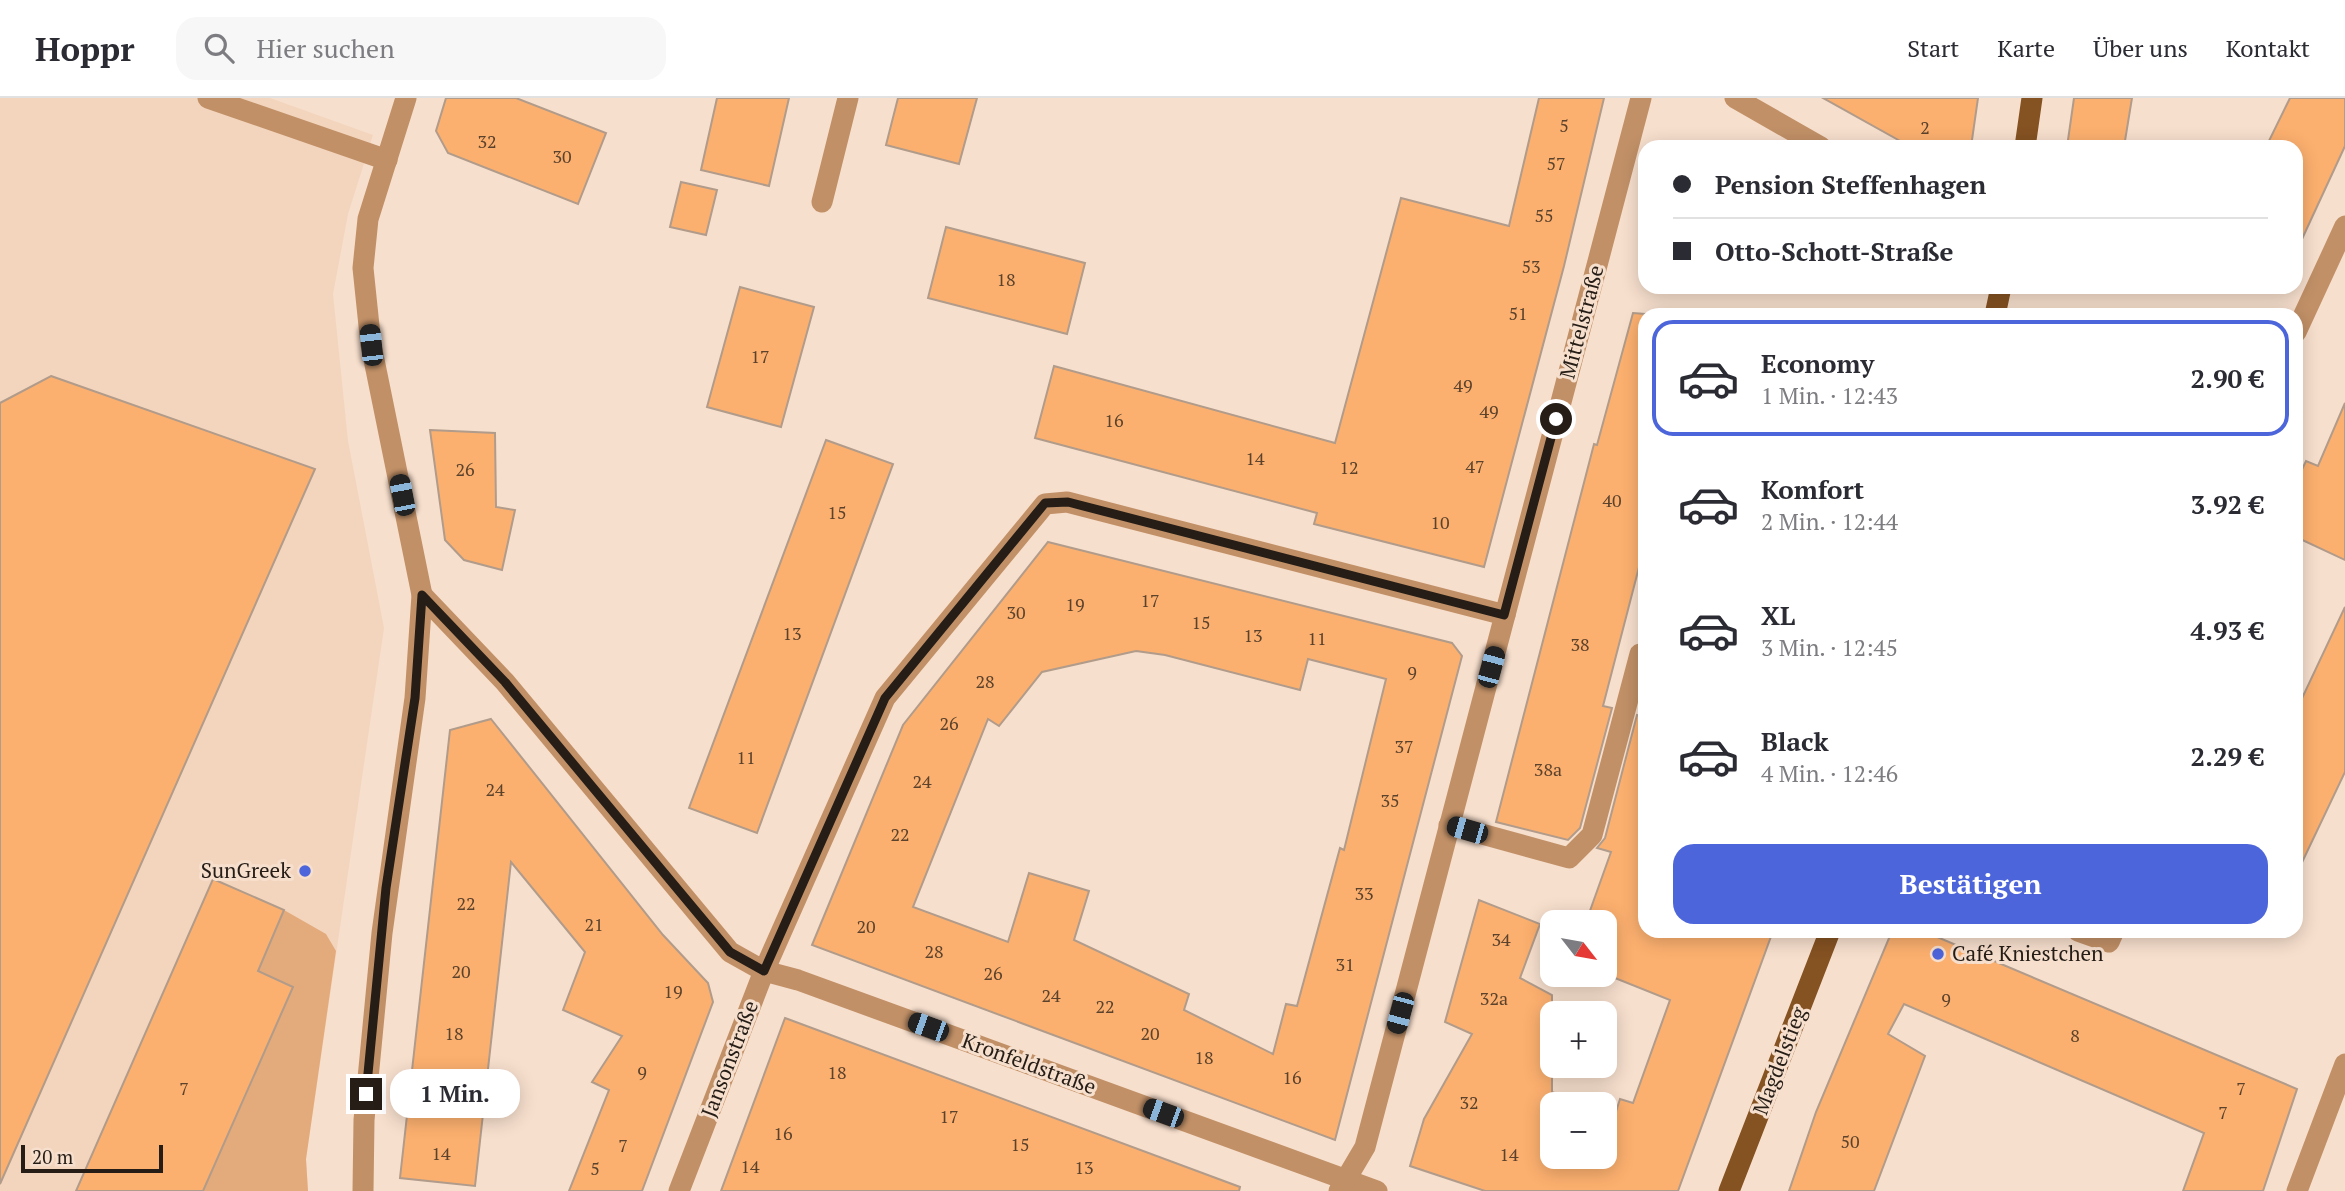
<!DOCTYPE html>
<html lang="de">
<meta charset="utf-8">
<style>
:root{--surface:#fff;--page:#f7f7f7;--text:#2b2b33;--muted:#7c7c81;--line:#e1e1e2;--accent:#4d65da}
body{margin:0;font-family:"PT Serif",serif;background:var(--page);color:var(--text);height:100vh;display:flex;flex-direction:column;font-size:26px;white-space:nowrap}
*{box-sizing:border-box;margin:0}
p{font-size:23px;color:var(--muted)}
.icon{flex:none;width:38px;height:38px;fill:none;stroke:currentColor;stroke-width:2;stroke-linecap:round;stroke-linejoin:round}
.map{position:relative;flex:1;overflow:hidden}
.side{position:absolute;left:1638px;top:210px;width:665px;height:630px;display:flex;flex-direction:column;background:var(--surface);border-radius:21px;box-shadow:0 4px 18px #0003}
.side>*{flex:none}
.banner{position:absolute;left:1638px;top:42px;width:665px;height:154px;border-radius:21px;box-shadow:0 4px 18px #0003;display:grid;align-content:center;height:154px;padding:0 35px;background:var(--surface)}
.needle{width:46px;rotate:121deg}
.controls{position:absolute;left:1540px;top:812px;display:grid;gap:14px}
.controls a{display:grid;place-items:center;width:77px;height:77px;border-radius:14px;background:var(--surface);box-shadow:0 4px 18px #0003;font-size:35px}
.scale{position:absolute;left:21px;bottom:18px;width:142px;box-sizing:border-box;padding-left:7px;border:4px solid #251d16;border-top:0;font-size:19px;line-height:24px;white-space:nowrap;color:#251d16;-webkit-text-stroke:5px #f7dfcd;paint-order:stroke}
.end{position:absolute;width:32px;height:32px;margin:-16px;border:9px solid #251d16;background:#fff;box-shadow:0 0 0 4px #fff}
.from{border-radius:50%}
.bubble{position:absolute;height:49px;border-radius:21px;background:var(--surface);box-shadow:0 4px 18px #0003;font-size:23px;font-weight:700;line-height:49px;text-align:center}
.car{position:absolute;width:21px;height:42px;margin:-21px -10px;border-radius:9px;box-shadow:0 0 5px 2px #0007;background:linear-gradient(#222 24%,#8ab4d8 0 40%,#222 0 76%,#8ab4d8 0 86%,#222 0)}
.banner b{display:flex;align-items:center;gap:24px;height:66px;font-size:26px}
.banner b+b{border-top:2px solid var(--line)}
.banner i{width:18px;height:18px;background:var(--text)}
ul{padding:12px 0 0;list-style:none}
li{display:flex;align-items:center;gap:21px;height:116px;margin:0 14px 10px;padding:0 21px;border:4px solid transparent;border-radius:21px}
li div{flex:1}
li b{display:block;font-size:26px}
li em{font-style:normal;font-weight:700}
li.on{border-color:var(--accent)}
li>.icon{width:63px;height:63px;stroke-width:1.5}
.primary-button{display:flex;gap:14px;margin-top:auto;padding:14px 35px}
.primary-button a{flex:1;height:80px;border-radius:21px;background:var(--accent);color:#fff;font-size:28px;font-weight:700;line-height:80px;text-align:center}
header{display:flex;align-items:center;gap:42px;box-sizing:border-box;height:98px;padding:0 35px;background:var(--surface);border-bottom:2px solid var(--line)}
header strong{font-size:33px}
nav{display:flex;gap:38px;margin-inline-start:auto;font-size:24px}
.search{width:490px;height:63px;background:var(--page);display:flex;align-items:center;gap:18px;box-sizing:border-box;padding:0 24px;border-radius:21px;color:var(--muted);font-size:26px}
.map>svg:first-child{display:block}
.built{fill:#f3d5bd}
.green{fill:#e3ab7c}
.building{fill:#fcb06f;stroke:#b19b8a;stroke-width:2;fill-rule:evenodd}
.lines{fill:none;stroke-linecap:round;stroke-linejoin:round}
.minor{stroke:#c19067;stroke-width:21}
.major{stroke:#855222;stroke-width:21}
.route{stroke:#251d16;stroke-width:9}
.poi-dot{fill:#4d65da;stroke:#f7dfcd;stroke-width:2.5}
.labels{text-anchor:middle;stroke-width:6;stroke-linejoin:round;paint-order:stroke}
.number-label{font-size:18px;fill:#5b422c}
.street-label{font-size:21px;fill:#251d16;stroke:#f7dfcd}
.poi-label{font-size:21px;fill:#251d16;stroke:#f7dfcd;text-anchor:end}
</style>
<header>
<strong>Hoppr</strong>
<div class="search"><svg class="icon" aria-label="search" viewBox="0 0 24 24"><circle cx="10" cy="10" r="6"/><path d="M15 15l6 6"/></svg>Hier suchen</div>
<nav><a>Start</a><a>Karte</a><a>Über uns</a><a>Kontakt</a></nav>
</header>
<div class="map">
<svg width="2345" height="1093" viewBox="0 0 2345 1093">
<rect width="100%" height="100%" fill="#f7dfcd"/>
<!-- built -->
<polygon class="built" points="0,0 270,0 373,37 348,116 333,196 348,343 384,530 306,1061 308,1093 0,1093"/>
<!-- green -->
<polygon class="green" points="284,812 326,836 336,853 306,1061 308,1093 203,1093 292,889 258,873"/>
<!-- building -->
<g class="building">
<polygon points="446,0 516,0 606,35 578,106 448,55 436,33"/>
<polygon points="717,0 789,0 769,88 701,72"/>
<polygon points="898,0 977,0 959,66 886,47"/>
<polygon points="1539,0 1604,0 1564,168 1484,469 1314,426 1317,415 1035,340 1054,268 1335,345 1401,100 1509,128"/>
<polygon points="1823,0 1978,0 1971,49 1911,49"/>
<polygon points="2074,0 2132,0 2124,49 2067,49"/>
<polygon points="2290,0 2345,0 2345,48 2296,154 2296,49 2266,49"/>
<polygon points="681,84 717,92 706,137 670,129"/>
<polygon points="946,129 1085,165 1067,236 928,200"/>
<polygon points="740,189 814,209 781,329 707,309"/>
<polygon points="1633,215 1645,216 1645,446 1603,608 1612,610 1580,730 1568,742 1496,724 1594,346 1597,347"/>
<polygon points="51,278 315,371 0,1086 0,305"/>
<polygon points="2345,305 2345,462 2296,439 2296,384 2306,363 2318,368"/>
<polygon points="430,332 495,335 496,409 515,412 502,472 464,462 445,442"/>
<polygon points="826,342 893,366 757,735 689,710"/>
<path d="M 1048,444 L 1452,545 L 1462,558 L 1335,1042 L 812,847 L 903,627 ZM 1136,553 L 1165,557 L 1300,592 L 1308,561 L 1386,581 L 1344,752 L 1340,750 L 1297,908 L 1286,906 L 1273,956 L 1184,912 L 1189,896 L 1074,842 L 1089,793 L 1029,775 L 1008,844 L 913,809 L 988,621 L 999,628 L 1042,574 Z"/>
<polygon points="2345,509 2345,674 2296,777 2296,613"/>
<polygon points="1637,617 1645,619 1645,833 1773,833 1678,1093 1485,1093 1410,1068 1424,1021 1472,936 1445,924 1479,802 1540,826 1520,880 1552,897 1552,994 1582,1006 1552,1006 1552,1059 1605,1059 1605,1016 1614,1020 1620,1001 1633,1005 1670,902 1605,876 1605,824 1586,824 1611,754 1597,750 1605,740"/>
<polygon points="491,621 663,837 708,885 713,904 642,1093 569,1093 609,992 592,984 622,938 563,912 585,854 511,764 475,1088 400,1080 450,632"/>
<polygon points="213,781 284,812 258,873 293,889 203,1093 76,1093"/>
<polygon points="1892,833 1923,833 2297,991 2263,1093 2183,1093 2204,1035 1904,906 1888,936 1925,958 1874,1093 1789,1093 1816,1014"/>
<polygon points="785,920 1240,1089 1239,1093 721,1093"/>
</g>
<g class="lines">
<!-- minor -->
<g class="minor">
<polyline points="208,0 387,62"/>
<polyline points="1735,0 1821,49"/>
<polyline points="822,104 848,0"/>
<polyline points="2296,234 2345,128"/>
<polyline points="422,497 505,584 730,854 764,873 798,882 1377,1093"/>
<polyline points="1449,727 1569,760 1592,737 1640,556 1645,557"/>
<polyline points="2078,833 2109,844 2114,833"/>
<polyline points="363,1093 364,1022 382,835 415,600 422,497 371,247 363,170 368,121 406,0"/>
<polyline points="679,1093 764,873 885,600 1045,406 1067,404 1505,517"/>
<polyline points="1339,1093 1365,1049 1641,0"/>
<polyline points="2297,1093 2345,966"/>
</g>
<!-- major -->
<g class="major">
<polyline points="2025,49 2032,0"/>
<polyline points="1995,217 2001,189"/>
<polyline points="1729,1093 1830,833"/>
</g>
</g>
<g class="lines">
<!-- route -->
<polyline class="route" points="366,996 386,790 415,600 422,497 505,584 730,854 764,873 885,600 1045,405 1068,404 1504,517 1556,321"/>
</g>
<!-- markers -->
<g class="poi-dot">
<circle cx="305" cy="773" r="7"/>
<circle cx="1938" cy="856" r="7"/>
</g>
<g class="labels">
<!-- number labels -->
<g class="number-label">
<text x="1564" y="34">5</text>
<text x="1925" y="36">2</text>
<text x="487" y="50">32</text>
<text x="562" y="65">30</text>
<text x="1556" y="72">57</text>
<text x="1544" y="124">55</text>
<text x="1531" y="175">53</text>
<text x="1006" y="188">18</text>
<text x="1518" y="222">51</text>
<text x="760" y="265">17</text>
<text x="1463" y="294">49</text>
<text x="1489" y="320">49</text>
<text x="1114" y="329">16</text>
<text x="1255" y="367">14</text>
<text x="1475" y="375">47</text>
<text x="1349" y="376">12</text>
<text x="465" y="378">26</text>
<text x="1612" y="409">40</text>
<text x="837" y="421">15</text>
<text x="1440" y="431">10</text>
<text x="1150" y="509">17</text>
<text x="1075" y="513">19</text>
<text x="1016" y="521">30</text>
<text x="1201" y="531">15</text>
<text x="792" y="542">13</text>
<text x="1253" y="544">13</text>
<text x="1317" y="547">11</text>
<text x="1580" y="553">38</text>
<text x="1412" y="581">9</text>
<text x="985" y="590">28</text>
<text x="949" y="632">26</text>
<text x="1404" y="655">37</text>
<text x="746" y="666">11</text>
<text x="1548" y="678">38a</text>
<text x="922" y="690">24</text>
<text x="495" y="698">24</text>
<text x="1390" y="709">35</text>
<text x="900" y="743">22</text>
<text x="1364" y="802">33</text>
<text x="466" y="812">22</text>
<text x="594" y="833">21</text>
<text x="866" y="835">20</text>
<text x="1501" y="848">34</text>
<text x="934" y="860">28</text>
<text x="1345" y="873">31</text>
<text x="461" y="880">20</text>
<text x="993" y="882">26</text>
<text x="673" y="900">19</text>
<text x="1051" y="904">24</text>
<text x="1494" y="907">32a</text>
<text x="1946" y="908">9</text>
<text x="1105" y="915">22</text>
<text x="454" y="942">18</text>
<text x="1150" y="942">20</text>
<text x="2075" y="944">8</text>
<text x="1204" y="966">18</text>
<text x="642" y="981">9</text>
<text x="837" y="981">18</text>
<text x="1292" y="986">16</text>
<text x="184" y="997">7</text>
<text x="2241" y="997">7</text>
<text x="1469" y="1011">32</text>
<text x="2223" y="1021">7</text>
<text x="949" y="1025">17</text>
<text x="783" y="1042">16</text>
<text x="1850" y="1050">50</text>
<text x="1020" y="1053">15</text>
<text x="623" y="1054">7</text>
<text x="441" y="1062">14</text>
<text x="1509" y="1063">14</text>
<text x="750" y="1075">14</text>
<text x="1084" y="1076">13</text>
<text x="595" y="1077">5</text>
</g>
<!-- street labels -->
<g class="street-label">
<text transform="translate(1582 224) rotate(-75)" y="7">Mittelstraße</text>
<text transform="translate(730 961) rotate(-69)" y="7">Jansonstraße</text>
<text transform="translate(1780 963) rotate(-69)" y="7">Magdelstieg</text>
<text transform="translate(1029 966) rotate(20)" y="7">Kronfeldstraße</text>
</g>
<!-- poi labels -->
<g class="poi-label">
<text x="291" y="780">SunGreek</text>
<text x="1952" y="863" text-anchor="start">Café Kniestchen</text>
</g>
</g>
</svg>
<div class="controls">
<a><svg class="needle" viewBox="-14 -14 28 28"><path d="M0-13l5 13h-10z" fill="#e53935"/><path d="M0 13l5-13h-10z" fill="#7c7c81"/></svg></a>
<a>+</a>
<a>−</a>
</div>
<div class="scale">20 m</div>
<i class="end from" style="left:1556px;top:321px"></i>
<i class="end" style="left:366px;top:996px"></i>
<div class="bubble" style="left:390px;top:971px;width:130px">1 Min.</div>
<i class="car" style="left:371px;top:247px;rotate:354deg"></i>
<i class="car" style="left:402px;top:397px;rotate:349deg"></i>
<i class="car" style="left:1491px;top:569px;rotate:15deg"></i>
<i class="car" style="left:1467px;top:732px;rotate:286deg"></i>
<i class="car" style="left:1400px;top:915px;rotate:195deg"></i>
<i class="car" style="left:928px;top:929px;rotate:290deg"></i>
<i class="car" style="left:1163px;top:1015px;rotate:290deg"></i>
<div class="banner">
<b><i class="from"></i>Pension Steffenhagen</b>
<b><i></i>Otto-Schott-Straße</b>
</div>
<section class="side">
<ul>
<li class="on"><svg class="icon" aria-label="car" viewBox="0 0 24 24"><path d="M5 17H2v-5l4-1 3-4h7l3 4 3 1v5h-3M9 17h6M6 11h13"/><circle cx="7" cy="17" r="2"/><circle cx="17" cy="17" r="2"/></svg><div><b>Economy</b><p>1 Min. · 12:43</p></div><em>2.90 €</em></li>
<li><svg class="icon" aria-label="car" viewBox="0 0 24 24"><path d="M5 17H2v-5l4-1 3-4h7l3 4 3 1v5h-3M9 17h6M6 11h13"/><circle cx="7" cy="17" r="2"/><circle cx="17" cy="17" r="2"/></svg><div><b>Komfort</b><p>2 Min. · 12:44</p></div><em>3.92 €</em></li>
<li><svg class="icon" aria-label="car" viewBox="0 0 24 24"><path d="M5 17H2v-5l4-1 3-4h7l3 4 3 1v5h-3M9 17h6M6 11h13"/><circle cx="7" cy="17" r="2"/><circle cx="17" cy="17" r="2"/></svg><div><b>XL</b><p>3 Min. · 12:45</p></div><em>4.93 €</em></li>
<li><svg class="icon" aria-label="car" viewBox="0 0 24 24"><path d="M5 17H2v-5l4-1 3-4h7l3 4 3 1v5h-3M9 17h6M6 11h13"/><circle cx="7" cy="17" r="2"/><circle cx="17" cy="17" r="2"/></svg><div><b>Black</b><p>4 Min. · 12:46</p></div><em>2.29 €</em></li>
</ul>
<div class="primary-button"><a>Bestätigen</a></div>
</section>
</div>
